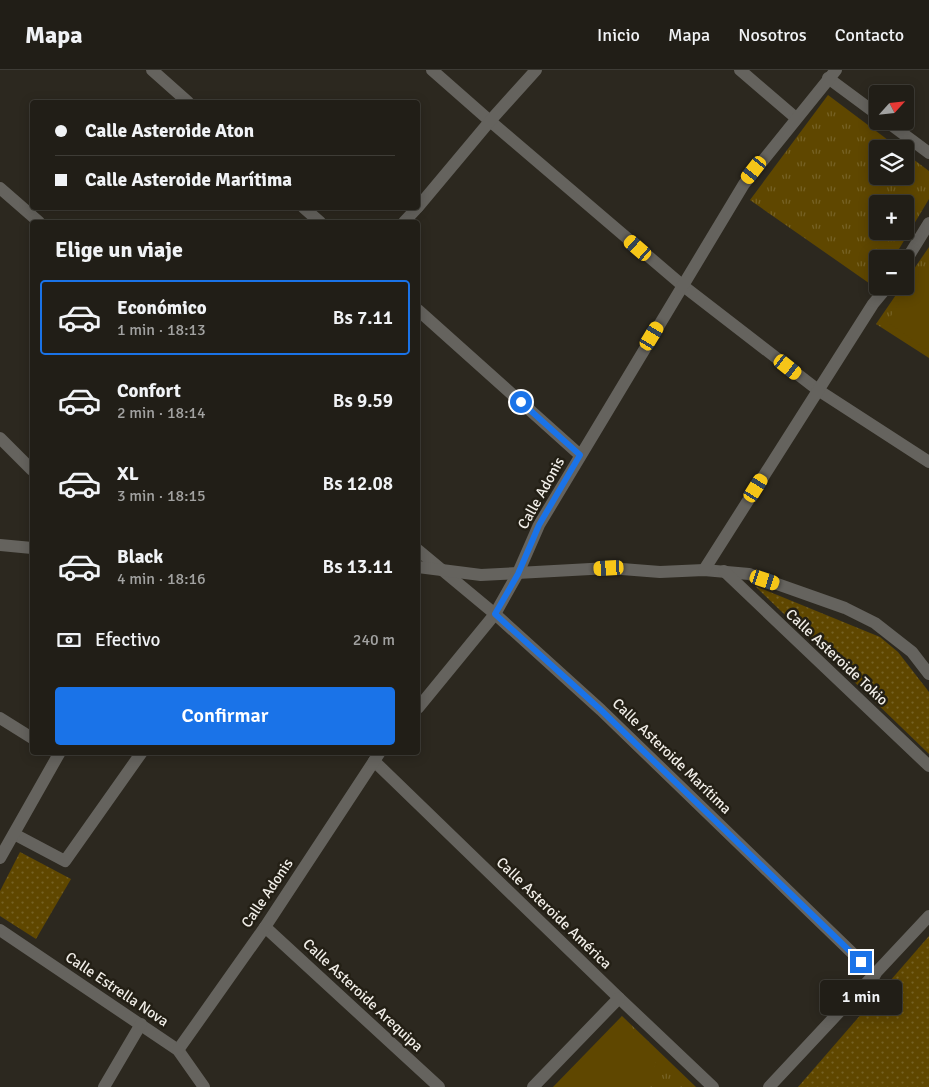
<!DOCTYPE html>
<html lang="es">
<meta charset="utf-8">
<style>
:root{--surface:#211e17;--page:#2d2b24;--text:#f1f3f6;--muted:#a2a2a1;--line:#3e3c36;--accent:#1a73e8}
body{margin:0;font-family:Signika,sans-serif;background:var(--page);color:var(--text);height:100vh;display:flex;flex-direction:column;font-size:19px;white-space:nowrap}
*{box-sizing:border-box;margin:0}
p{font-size:16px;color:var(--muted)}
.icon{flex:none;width:28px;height:28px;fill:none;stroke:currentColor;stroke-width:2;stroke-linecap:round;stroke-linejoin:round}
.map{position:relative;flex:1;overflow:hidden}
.sheet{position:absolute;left:30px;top:150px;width:390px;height:535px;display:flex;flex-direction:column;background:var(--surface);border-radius:5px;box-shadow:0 2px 12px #0003,0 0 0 1px var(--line)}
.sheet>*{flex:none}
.hud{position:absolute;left:30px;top:30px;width:390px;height:110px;border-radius:5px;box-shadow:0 2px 12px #0003,0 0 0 1px var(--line);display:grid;align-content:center;height:110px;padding:0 25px;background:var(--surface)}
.needle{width:32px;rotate:63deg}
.fabs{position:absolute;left:869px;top:15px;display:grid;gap:10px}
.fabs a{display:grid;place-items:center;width:45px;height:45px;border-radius:5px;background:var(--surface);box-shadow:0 2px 12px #0003,0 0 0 1px var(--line);font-size:25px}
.end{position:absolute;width:22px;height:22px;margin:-11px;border:6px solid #1a73e8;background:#fff;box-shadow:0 0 0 2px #fff}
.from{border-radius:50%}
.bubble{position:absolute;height:35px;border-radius:5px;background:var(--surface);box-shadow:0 2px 12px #0003,0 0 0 1px var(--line);font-size:16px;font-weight:600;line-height:35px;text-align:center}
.car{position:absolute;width:15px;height:30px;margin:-15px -8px;border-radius:6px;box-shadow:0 0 4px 1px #0007;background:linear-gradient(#f5c518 24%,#345 0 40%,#f5c518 0 76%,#345 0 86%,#f5c518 0)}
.hud b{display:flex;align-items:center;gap:18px;height:48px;font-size:19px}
.hud b+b{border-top:1px solid var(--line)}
.hud i{width:12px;height:12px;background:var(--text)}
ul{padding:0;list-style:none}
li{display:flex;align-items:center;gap:15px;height:75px;margin:0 10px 8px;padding:0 15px;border:2px solid transparent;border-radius:5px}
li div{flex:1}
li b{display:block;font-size:19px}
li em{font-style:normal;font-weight:600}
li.on{border-color:var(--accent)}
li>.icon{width:45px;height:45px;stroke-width:1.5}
h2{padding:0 25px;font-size:22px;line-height:60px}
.pay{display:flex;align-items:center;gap:12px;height:55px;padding:0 25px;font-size:19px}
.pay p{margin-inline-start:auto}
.cta{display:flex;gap:10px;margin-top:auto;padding:10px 25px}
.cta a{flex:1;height:58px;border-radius:5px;background:var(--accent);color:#fff;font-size:20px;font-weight:600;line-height:58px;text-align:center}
header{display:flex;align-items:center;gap:30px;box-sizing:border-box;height:70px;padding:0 25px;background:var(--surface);border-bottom:1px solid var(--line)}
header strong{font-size:24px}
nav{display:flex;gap:28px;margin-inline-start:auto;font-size:18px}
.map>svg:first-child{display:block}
.grass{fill:url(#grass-dots)}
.park{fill:url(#park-tufts);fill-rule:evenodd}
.pitch{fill:#5f4700}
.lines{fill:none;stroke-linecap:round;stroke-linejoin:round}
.minor{stroke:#65635e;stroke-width:12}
.route{stroke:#1a73e8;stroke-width:6}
.labels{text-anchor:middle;stroke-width:5;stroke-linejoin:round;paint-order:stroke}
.street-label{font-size:15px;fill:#f1eee8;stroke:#231f15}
</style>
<header>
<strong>Mapa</strong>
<nav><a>Inicio</a><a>Mapa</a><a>Nosotros</a><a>Contacto</a></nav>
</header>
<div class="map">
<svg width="929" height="1017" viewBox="0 0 929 1017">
<defs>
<pattern id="grass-dots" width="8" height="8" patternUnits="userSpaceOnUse" patternTransform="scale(1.25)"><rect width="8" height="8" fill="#5f4700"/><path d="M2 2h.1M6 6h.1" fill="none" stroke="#766225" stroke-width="1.8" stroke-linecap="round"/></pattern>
<pattern id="park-tufts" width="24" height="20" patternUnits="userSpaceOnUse" patternTransform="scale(1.25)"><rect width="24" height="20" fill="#5f4700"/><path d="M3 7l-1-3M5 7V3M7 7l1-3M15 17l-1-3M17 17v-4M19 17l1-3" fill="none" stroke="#766225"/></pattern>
</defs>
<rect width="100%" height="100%" fill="#2c281f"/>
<!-- grass -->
<g class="grass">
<polygon points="755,516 880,567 898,582 929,622 929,684"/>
<polygon points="20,782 71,809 36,869 0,846 0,821"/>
<polygon points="929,866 929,1017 798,1017"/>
</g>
<!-- park -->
<g class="park">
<path d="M 828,25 L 900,79 L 878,79 L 878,106 L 905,106 L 905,83 L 929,101 L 929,129 L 893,189 L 878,189 L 877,215 L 876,218 L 750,130 ZM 878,134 L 905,134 L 905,161 L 878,161 Z"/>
<polygon points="929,177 929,288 876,254 902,216 905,216 905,212"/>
<polygon points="622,946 696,1017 553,1017"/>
</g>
<!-- pitch -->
<g class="pitch">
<polygon points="920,202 929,208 929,281 887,252"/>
<polygon points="617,956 657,994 635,1017 559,1017"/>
</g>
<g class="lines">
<!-- minor -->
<g class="minor">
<polyline points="152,0 188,32"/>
<polyline points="432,0 490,51 682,215 818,320 929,392"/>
<polyline points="740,0 796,48"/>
<polyline points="828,8 878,45"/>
<polyline points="886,51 929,83"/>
<polyline points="0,118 39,152"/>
<polyline points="418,137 490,51 536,0"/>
<polyline points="304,138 320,152"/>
<polyline points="404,152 417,138"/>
<polyline points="905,192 929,153"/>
<polyline points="418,240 580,385"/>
<polyline points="0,368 32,400"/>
<polyline points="0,475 32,478"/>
<polyline points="418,480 495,544 601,640 875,905"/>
<polyline points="418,497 481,505 609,498 660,502 704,500 749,504 845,538 875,553 912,582 929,604"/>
<polyline points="704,500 873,234 888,216"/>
<polyline points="724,501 929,696"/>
<polyline points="418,638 495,544 518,503 539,455 744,114 836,0"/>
<polyline points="0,648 32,668"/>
<polyline points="374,691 619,928 713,1017"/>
<polyline points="14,764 65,791 142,682"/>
<polyline points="0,788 60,682"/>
<polyline points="265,857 439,1017"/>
<polyline points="0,860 178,980 204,1017"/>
<polyline points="178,980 265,857 380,682"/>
<polyline points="104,1017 141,954"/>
<polyline points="533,1017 619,928"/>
<polyline points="769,1017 929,846"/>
</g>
</g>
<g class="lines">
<!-- route -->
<polyline class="route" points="521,332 580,385 539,455 518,504 495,544 601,640 861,892"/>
</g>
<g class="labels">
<!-- street labels -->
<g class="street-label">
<text transform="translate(541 423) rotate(-61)" y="5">Calle Adonis</text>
<text transform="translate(837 587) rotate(43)" y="5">Calle Asteroide Tokio</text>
<text transform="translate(672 686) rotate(44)" y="5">Calle Asteroide Marítima</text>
<text transform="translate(267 823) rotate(-56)" y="5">Calle Adonis</text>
<text transform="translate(554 843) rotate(44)" y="5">Calle Asteroide América</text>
<text transform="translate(117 919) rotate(34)" y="5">Calle Estrella Nova</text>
<text transform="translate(363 925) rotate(43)" y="5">Calle Asteroide Arequipa</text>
</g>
</g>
</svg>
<div class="fabs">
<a><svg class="needle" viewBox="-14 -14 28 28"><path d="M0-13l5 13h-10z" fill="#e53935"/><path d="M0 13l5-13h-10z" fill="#a2a2a1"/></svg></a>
<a><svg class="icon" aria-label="layers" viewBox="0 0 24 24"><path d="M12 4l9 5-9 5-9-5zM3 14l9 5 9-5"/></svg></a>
<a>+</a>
<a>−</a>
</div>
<i class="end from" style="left:521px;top:332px"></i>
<i class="end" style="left:861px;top:892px"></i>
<div class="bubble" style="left:820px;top:910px;width:82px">1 min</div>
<i class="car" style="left:754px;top:100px;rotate:218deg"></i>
<i class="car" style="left:638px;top:178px;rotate:311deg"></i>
<i class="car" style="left:652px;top:266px;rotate:31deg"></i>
<i class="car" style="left:788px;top:297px;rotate:128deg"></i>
<i class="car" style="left:756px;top:418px;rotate:32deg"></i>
<i class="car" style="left:609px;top:498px;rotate:267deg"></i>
<i class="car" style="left:765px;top:510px;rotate:108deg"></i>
<div class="hud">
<b><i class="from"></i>Calle Asteroide Aton</b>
<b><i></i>Calle Asteroide Marítima</b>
</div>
<section class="sheet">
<h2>Elige un viaje</h2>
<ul>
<li class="on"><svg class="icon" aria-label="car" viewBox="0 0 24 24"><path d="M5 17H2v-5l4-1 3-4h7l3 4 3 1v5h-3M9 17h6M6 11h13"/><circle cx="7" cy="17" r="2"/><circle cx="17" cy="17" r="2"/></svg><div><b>Económico</b><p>1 min · 18:13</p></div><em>Bs 7.11</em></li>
<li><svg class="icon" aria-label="car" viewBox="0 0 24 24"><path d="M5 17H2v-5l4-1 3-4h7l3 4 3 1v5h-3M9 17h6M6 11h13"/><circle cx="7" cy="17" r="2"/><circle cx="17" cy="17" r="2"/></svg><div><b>Confort</b><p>2 min · 18:14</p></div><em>Bs 9.59</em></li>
<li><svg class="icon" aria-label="car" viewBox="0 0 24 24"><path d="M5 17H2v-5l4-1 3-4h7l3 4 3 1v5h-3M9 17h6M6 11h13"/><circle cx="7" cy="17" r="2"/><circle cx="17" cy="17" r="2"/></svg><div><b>XL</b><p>3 min · 18:15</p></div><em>Bs 12.08</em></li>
<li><svg class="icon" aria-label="car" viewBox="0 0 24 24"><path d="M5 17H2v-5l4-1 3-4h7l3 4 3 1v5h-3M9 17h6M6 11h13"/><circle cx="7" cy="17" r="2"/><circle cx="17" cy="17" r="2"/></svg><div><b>Black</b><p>4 min · 18:16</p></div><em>Bs 13.11</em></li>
</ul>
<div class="pay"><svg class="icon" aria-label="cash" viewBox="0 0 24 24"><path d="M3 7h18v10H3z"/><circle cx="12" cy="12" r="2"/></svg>Efectivo<p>240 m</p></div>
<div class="cta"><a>Confirmar</a></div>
</section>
</div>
